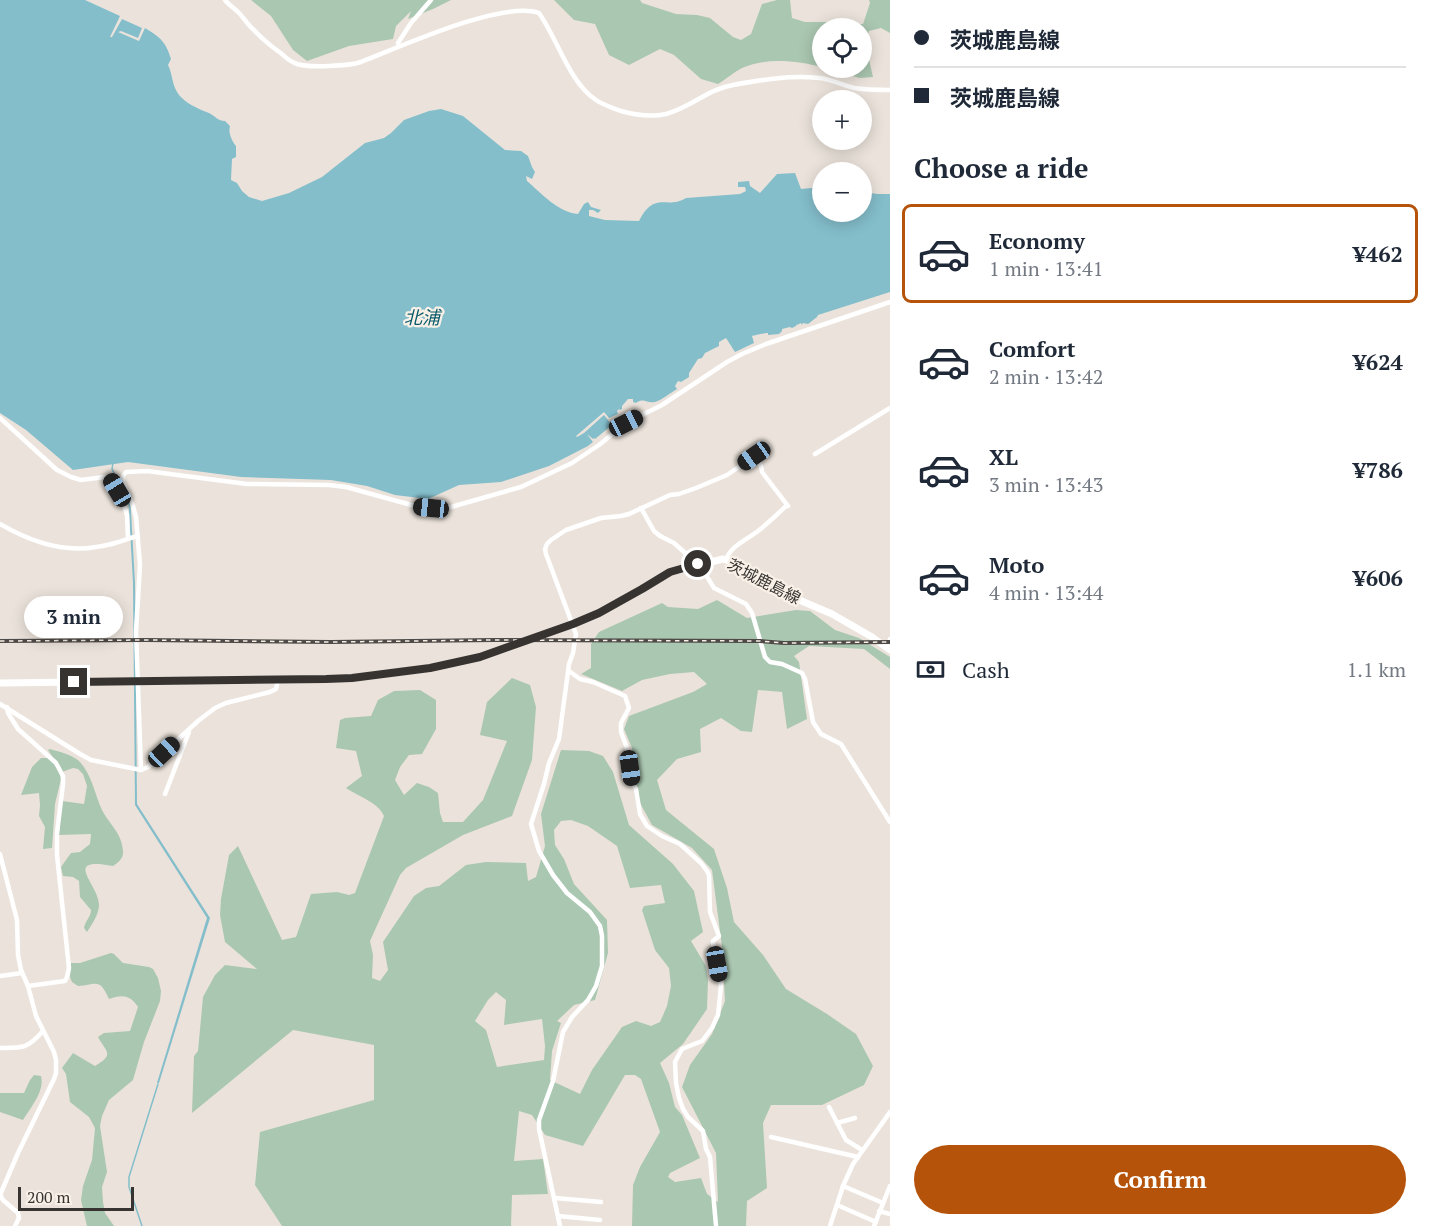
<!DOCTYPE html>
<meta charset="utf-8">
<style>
:root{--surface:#fff;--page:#f6f6f7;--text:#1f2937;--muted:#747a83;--line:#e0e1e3;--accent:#b45309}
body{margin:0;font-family:"PT Serif","Noto Sans JP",serif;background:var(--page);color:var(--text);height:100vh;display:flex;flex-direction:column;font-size:22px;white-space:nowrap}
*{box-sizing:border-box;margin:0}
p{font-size:20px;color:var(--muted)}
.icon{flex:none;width:33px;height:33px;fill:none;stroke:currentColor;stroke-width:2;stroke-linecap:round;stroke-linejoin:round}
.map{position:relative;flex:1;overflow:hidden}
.drawer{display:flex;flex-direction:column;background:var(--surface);width:540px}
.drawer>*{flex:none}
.banner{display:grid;align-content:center;height:132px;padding:0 24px;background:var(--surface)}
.buttons{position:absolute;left:812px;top:18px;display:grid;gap:12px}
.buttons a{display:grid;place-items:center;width:60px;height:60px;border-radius:50%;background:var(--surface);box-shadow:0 3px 15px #0003;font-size:30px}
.scale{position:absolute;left:18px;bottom:15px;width:116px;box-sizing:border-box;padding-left:6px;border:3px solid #363330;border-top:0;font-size:16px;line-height:21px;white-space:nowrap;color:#363330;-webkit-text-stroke:4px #f9f1e8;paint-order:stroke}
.end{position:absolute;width:27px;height:27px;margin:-14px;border:8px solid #363330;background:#fff;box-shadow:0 0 0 3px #fff}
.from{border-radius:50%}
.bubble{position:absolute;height:42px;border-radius:21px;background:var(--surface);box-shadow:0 3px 15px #0003;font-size:20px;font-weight:600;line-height:42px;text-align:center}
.car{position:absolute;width:18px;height:36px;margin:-18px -9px;border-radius:8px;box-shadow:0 0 4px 2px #0007;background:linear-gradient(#222 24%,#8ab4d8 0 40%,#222 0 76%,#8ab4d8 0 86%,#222 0)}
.banner b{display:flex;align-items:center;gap:21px;height:57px;font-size:22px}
.banner b+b{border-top:2px solid var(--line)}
.banner i{width:15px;height:15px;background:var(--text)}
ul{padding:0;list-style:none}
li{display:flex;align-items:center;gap:18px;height:99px;margin:0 12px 9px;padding:0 12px;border:3px solid transparent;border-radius:9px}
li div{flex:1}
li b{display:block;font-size:22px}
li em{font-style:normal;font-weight:600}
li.selected{border-color:var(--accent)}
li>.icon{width:54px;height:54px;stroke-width:1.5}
h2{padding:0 24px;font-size:27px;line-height:72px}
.pay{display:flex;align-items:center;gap:15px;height:66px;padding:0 24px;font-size:22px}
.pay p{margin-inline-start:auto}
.button{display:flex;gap:12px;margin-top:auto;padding:12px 24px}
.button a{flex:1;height:69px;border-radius:36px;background:var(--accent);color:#fff;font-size:24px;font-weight:600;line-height:69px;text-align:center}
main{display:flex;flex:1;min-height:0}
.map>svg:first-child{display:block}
.green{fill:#aac7b1;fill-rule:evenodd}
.water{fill:#84becb}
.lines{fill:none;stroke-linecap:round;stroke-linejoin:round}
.stream{stroke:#84becb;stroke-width:1.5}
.minor{stroke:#fff;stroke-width:4.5}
.primary{stroke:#fff;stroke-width:7}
.rail-casing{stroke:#4e4a47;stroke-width:4}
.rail{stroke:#f9f1e8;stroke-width:1.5;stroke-dasharray:4.5;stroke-linecap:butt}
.route{stroke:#363330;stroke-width:8}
.labels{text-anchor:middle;stroke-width:4.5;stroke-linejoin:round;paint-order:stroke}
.street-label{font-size:16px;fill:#363330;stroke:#f9f1e8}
.water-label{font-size:18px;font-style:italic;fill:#075b69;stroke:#f9f1e8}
</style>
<main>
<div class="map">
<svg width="890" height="1226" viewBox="0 0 890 1226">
<rect width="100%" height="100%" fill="#ebe3db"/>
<!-- green -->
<g class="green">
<polygon points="251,0 451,0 433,9 408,19 411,11 396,26 393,39 349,46 307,61 293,50 271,16"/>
<path d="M 554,0 L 640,0 L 642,3 L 676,14 L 697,15 L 710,18 L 733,37 L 741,40 L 751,34 L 762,4 L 777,0 L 790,0 L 792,18 L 805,22 L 829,22 L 835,28 L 822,28 L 822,67 C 797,61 767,57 742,68 C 734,72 726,79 718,84 L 701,79 L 674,55 L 660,49 L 629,65 L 609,55 L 595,24 L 574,20 Z"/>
<polygon points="869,0 890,0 890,33 881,28 869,31 865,42 873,77 860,78 823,68 861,68 861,28 843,28 841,20 848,24 863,24 870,3"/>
<path d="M 717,600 L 747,618 L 796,610 L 810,611 L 835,630 L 859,638 L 890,657 L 890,669 L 864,649 L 809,646 L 794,656 L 799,662 L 807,719 L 787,729 L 782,692 L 758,690 L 752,732 L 741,731 L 721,718 L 700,729 L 701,752 L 677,759 L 657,780 L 666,810 L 714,849 L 727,888 L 734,922 L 763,955 L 786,989 L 827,1014 L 856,1034 L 873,1066 L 864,1085 L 822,1105 L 771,1105 L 763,1123 L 767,1188 L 747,1201 L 746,1226 L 632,1226 L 633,1185 L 640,1167 L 660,1132 L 641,1079 L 635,1075 L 625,1075 L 583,1146 L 545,1135 L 532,1115 L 519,1111 L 514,1161 L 543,1159 L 548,1194 L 512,1195 L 511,1226 L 282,1226 L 255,1185 L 260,1132 L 374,1100 L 374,1045 L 293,1030 L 192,1113 L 194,1056 L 198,1051 L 203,997 L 215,975 L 225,965 L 257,969 L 225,942 L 220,915 L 221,899 L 229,855 L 238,846 L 282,940 L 296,937 L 311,894 L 337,892 L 349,895 L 355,893 L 384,816 C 379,803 358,796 346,788 L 362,776 L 356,751 L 336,748 L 340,720 L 345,718 L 371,716 L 378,700 L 394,691 L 420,690 L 436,700 L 436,729 L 422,754 L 409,755 L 400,767 L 395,780 L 404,795 L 417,783 L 429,787 L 438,793 L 440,813 L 443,822 L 463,822 L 483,800 L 507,741 L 480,735 L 487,702 L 512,678 L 530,685 L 536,707 L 532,760 L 512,816 L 463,835 L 406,868 L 400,875 L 370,941 L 373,955 L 372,978 L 380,981 L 388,970 L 383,942 L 414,896 L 426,888 L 439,886 L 466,865 L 486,862 L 526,863 L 528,881 L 536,877 L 545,846 L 541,814 L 561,750 L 589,751 L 603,756 L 613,772 L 629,825 L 673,864 L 694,891 L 703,932 L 691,941 L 706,966 L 708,980 L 707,1009 L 683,1044 L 660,1063 L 669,1083 L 675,1107 L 682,1115 L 700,1158 L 670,1173 L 668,1177 L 675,1182 L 701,1178 L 707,1194 L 718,1202 L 716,1153 L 682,1087 L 690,1065 L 712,1034 L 725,1001 L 722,947 L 712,870 L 692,848 L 652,825 L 640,803 L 636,783 L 634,783 L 632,748 L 624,729 L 629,716 L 693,692 L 707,684 L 694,672 L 670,674 L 642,680 L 622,691 L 581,674 L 591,668 L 591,644 L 599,632 L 662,603 L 668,607 L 698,609 ZM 571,820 L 588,826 L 617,846 L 630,888 L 661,885 L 665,903 L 644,906 L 642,910 L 655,950 L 669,968 L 671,986 L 667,1006 L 660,1022 L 651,1026 L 636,1021 L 622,1027 L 592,1070 L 580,1094 L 550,1080 L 552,1051 L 561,1023 L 557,1021 L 574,1005 L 595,1000 L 608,953 L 607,920 L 574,884 L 564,859 L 555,845 L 554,830 L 561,821 ZM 496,992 L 506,1000 L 504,1025 L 542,1019 L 545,1046 L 544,1060 L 497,1067 L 486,1030 L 475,1021 L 488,1000 Z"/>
<path d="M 50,749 C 60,752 73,755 80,762 C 92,775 95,795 102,810 C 109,824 122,833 123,851 C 124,858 118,863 113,866 C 60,856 100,885 99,906 C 98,916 92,924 87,932 L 84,928 C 85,921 91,917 91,910 L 80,897 L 79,881 L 73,877 L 63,876 L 61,867 L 71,853 L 80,852 L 90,844 L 91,834 L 59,835 L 62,801 L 84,804 L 87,786 L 83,774 L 78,769 L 73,768 L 62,772 L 48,750 Z"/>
<polygon points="41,758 49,758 57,765 61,779 55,804 52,848 43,849 45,827 39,816 40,805 39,793 21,795 32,767"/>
<path d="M 111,953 L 114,954 L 123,963 L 149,967 L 153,969 L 158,978 L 161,991 L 160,1001 L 144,1042 L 133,1080 L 109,1100 L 102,1116 L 100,1126 L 107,1172 L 102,1187 L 103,1202 L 105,1213 L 114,1226 L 87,1226 L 81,1200 L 83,1186 L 92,1160 L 95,1128 L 89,1117 L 70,1102 L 66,1074 L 62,1068 L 73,1053 L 95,1066 C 116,1054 105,1051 98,1037 L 104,1033 L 130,1031 L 138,1007 C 131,995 121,994 109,999 C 99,977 97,985 78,986 L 72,982 L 70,977 L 71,963 L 80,963 Z"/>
<path d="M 34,1075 L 41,1076 C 45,1091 31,1107 23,1120 L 0,1112 L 0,1093 L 24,1093 L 30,1080 Z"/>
</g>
<!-- water -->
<g class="water">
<path d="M 0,0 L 85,0 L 120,16 L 110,37 L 112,37 L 122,19 L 142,28 L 138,38 L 121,31 L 118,32 L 139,41 L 145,28 C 160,37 166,42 171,59 L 168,65 C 172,73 172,81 175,88 C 180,101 196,108 209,113 C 215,116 218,121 225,121 L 230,126 C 228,133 232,141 236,146 L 236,157 L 232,159 L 231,180 L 237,183 L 242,191 L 249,197 L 262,201 L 289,193 L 322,177 L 365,143 L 384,138 L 391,133 L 404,120 L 429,111 L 441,109 L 463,116 L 505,150 L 521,151 L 528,156 L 532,167 L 535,172 L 532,179 L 526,176 L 527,181 C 541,193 559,213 578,214 L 584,204 L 588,202 L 591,207 L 601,210 L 598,213 L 593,210 L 589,210 L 589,216 L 605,220 L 639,221 C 655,190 667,210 686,198 L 740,194 L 746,191 L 745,187 L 738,187 L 738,182 L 749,181 L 750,186 L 760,193 L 777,174 L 795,173 L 801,189 L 822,187 L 822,212 L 861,212 L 861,192 L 878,194 L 890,194 L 890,292 L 818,315 L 817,317 L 808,324 L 803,323 L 802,325 L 801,323 L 797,325 L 797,324 L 796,326 L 792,328 L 790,327 L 782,329 L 782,331 L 779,334 L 768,335 L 768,333 C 765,333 754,335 752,336 L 754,343 L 735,352 L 726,338 L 719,342 L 719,346 L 705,353 L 702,358 L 698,359 L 689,373 L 689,377 L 681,382 L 678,381 L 675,386 L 677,389 C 670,393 662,400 655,402 C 646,404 645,397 636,403 L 633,402 L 633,399 L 628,399 L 622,406 L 622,409 L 620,410 L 619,409 L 617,411 L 618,414 L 609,418 L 604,412 L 576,436 L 577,437 L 584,433 L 604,415 L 612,425 L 595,439 L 594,438 L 593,439 L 587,434 L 593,442 L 588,446 L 549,466 L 501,482 L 459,485 L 428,499 L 395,495 L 367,486 L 331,480 L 241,477 L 128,462 L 73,470 L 26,430 L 0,413 Z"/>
<polygon points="123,487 130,500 131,511 135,583 137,804 210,918 159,1083 157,1083 207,918 135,805 133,583 129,511 128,501 121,488"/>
</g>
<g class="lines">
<!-- stream -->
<g class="stream">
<polyline points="113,463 112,469 122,488"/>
<polyline points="142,1226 129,1187 129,1177 158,1084"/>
</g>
<!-- minor -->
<g class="minor">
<path d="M 225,0 C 229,5 234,8 239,13 C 244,18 248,25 254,30 C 262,39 272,47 282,54 C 286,58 291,62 297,64 C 309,68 349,66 361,62 C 400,47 502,0 539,13 C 558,40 569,82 596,100 C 603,105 613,108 621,111 C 635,115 652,117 666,114 C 690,108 708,89 733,85 C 760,80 790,75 819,78 C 831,79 842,85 854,88 C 866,90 878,90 890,90"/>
<polyline points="398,43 411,23 431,0"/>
<polyline points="0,418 57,470 71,477 81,480 105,477 111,480 123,503 127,515 128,538"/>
<polyline points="815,454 890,408"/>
<polyline points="641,508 654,531 660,536 674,543 701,567 714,588 746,604 752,613 765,657 770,662 782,664 802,673 805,679 813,722 821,734 841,744 890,822"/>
<path d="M 0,524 C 29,541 62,553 96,547 C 102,546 109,545 115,543 C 123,541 129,538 138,536"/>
<path d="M 726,560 C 730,546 748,539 758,531 C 768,523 778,514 787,505"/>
<polyline points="889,649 890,639"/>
<polyline points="569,671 580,679 593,682 625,696 629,708 621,723 621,732 628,751 632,782 636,789 640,814 647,826 662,836 680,844 701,863 707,871 709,875 710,912 719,936 713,941 713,943 721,986 718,1015 712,1028 702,1041 682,1049 675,1062 676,1083 679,1098 683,1109 688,1117 703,1131 706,1149 710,1157 716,1226"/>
<polyline points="0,704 80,754 91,760 141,770 148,767 198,721 215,708 226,703 270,692 276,689 278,680"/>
<polyline points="7,707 8,713 18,729 56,763 63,776 63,784 57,833 57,855 69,968 67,977 65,981 28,986"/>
<polyline points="141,770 136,631 140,565 136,517 133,506 123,482 123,476 126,472 147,471 247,484 329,485 346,487 415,506 431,508 451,507 521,487 572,463 599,445 626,423 662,405 727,362 742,354 766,344 890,302"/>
<polyline points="165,794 189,732"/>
<polyline points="0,854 17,920 18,955 21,970 28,986 36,1016 54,1052 56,1060 56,1073 54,1079 18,1153 0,1195"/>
<polyline points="0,976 22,973 21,971"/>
<path d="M 0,1048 C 23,1048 27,1049 43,1031"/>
<polyline points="829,1107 846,1140 862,1150"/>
<polyline points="837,1123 855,1118"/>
<polyline points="771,1137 858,1157"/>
<polyline points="843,1186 883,1203"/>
<polyline points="0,1195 3,1200 18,1213 19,1218 15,1226"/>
<polyline points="555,1198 601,1202"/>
<polyline points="837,1205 876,1222"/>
<polyline points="879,1211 890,1214"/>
<polyline points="558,1216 600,1220"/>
<polyline points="560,1226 539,1129 539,1120 553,1081 563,1032 572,1017 588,1000 596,986 602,966 602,936 600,926 590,912 567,893 553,875 539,851 531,824 544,784 549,763 559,739 569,664 573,653 576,634 546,554 545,549 547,544 551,540 566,530 601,518 621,516 629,514 670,495 679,494 696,488 727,475 755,456 761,466 762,472 788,506"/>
<polyline points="830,1226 843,1186 853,1164 890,1112"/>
<polyline points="874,1226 890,1186"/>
</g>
<!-- primary -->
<polyline class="primary" points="0,683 326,679 352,678 423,669 480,657 573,624 599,613 642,589 670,572 723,559 742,566 776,590 832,614 872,637 890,650"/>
<!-- rail casing -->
<g class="rail-casing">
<polyline id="rail" points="0,641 146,640 331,642 494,640 760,641 784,643 890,642"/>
</g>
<!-- rail -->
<use href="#rail" class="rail"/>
</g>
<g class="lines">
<!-- route -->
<polyline class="route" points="74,682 326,679 352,678 430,668 480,657 573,624 599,613 642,589 670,572 698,564"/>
</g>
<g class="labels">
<!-- street labels -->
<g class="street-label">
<text transform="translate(764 581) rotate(27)" y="6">茨城鹿島線</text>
</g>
<!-- water labels -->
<g class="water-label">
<text x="422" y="324">北浦</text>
</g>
</g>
</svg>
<div class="buttons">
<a><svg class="icon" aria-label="locate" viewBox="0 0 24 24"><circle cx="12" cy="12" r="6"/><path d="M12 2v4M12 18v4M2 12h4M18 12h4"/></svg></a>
<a>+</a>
<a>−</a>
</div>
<div class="scale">200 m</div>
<i class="end from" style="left:698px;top:564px"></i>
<i class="end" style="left:74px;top:682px"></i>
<div class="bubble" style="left:24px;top:596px;width:99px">3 min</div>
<i class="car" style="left:626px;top:423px;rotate:63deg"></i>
<i class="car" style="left:754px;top:456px;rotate:235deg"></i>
<i class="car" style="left:117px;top:490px;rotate:329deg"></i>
<i class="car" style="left:431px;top:508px;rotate:276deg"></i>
<i class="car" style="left:164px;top:752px;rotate:47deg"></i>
<i class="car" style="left:630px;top:768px;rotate:172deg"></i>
<i class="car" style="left:717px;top:964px;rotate:170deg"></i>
</div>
<section class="drawer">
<div class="banner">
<b><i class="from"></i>茨城鹿島線</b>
<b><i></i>茨城鹿島線</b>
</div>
<h2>Choose a ride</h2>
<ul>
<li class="selected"><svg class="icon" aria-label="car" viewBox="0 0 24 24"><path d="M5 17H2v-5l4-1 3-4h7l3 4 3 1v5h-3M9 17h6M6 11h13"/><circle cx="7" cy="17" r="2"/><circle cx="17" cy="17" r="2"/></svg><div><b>Economy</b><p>1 min · 13:41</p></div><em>¥462</em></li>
<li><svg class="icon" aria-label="car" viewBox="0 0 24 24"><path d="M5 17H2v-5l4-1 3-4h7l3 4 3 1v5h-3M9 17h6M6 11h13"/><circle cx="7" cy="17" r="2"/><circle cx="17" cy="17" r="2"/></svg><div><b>Comfort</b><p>2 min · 13:42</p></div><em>¥624</em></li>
<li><svg class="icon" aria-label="car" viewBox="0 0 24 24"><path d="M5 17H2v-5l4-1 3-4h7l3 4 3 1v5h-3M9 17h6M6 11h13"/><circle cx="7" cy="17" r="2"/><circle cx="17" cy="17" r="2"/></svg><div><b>XL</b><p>3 min · 13:43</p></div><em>¥786</em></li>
<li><svg class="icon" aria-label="car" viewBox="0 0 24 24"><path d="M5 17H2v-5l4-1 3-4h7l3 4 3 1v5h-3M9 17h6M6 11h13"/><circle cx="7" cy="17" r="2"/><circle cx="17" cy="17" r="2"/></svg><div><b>Moto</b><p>4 min · 13:44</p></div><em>¥606</em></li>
</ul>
<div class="pay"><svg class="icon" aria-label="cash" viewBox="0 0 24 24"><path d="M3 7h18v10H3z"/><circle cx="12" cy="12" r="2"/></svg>Cash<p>1.1 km</p></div>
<div class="button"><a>Confirm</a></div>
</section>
</main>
